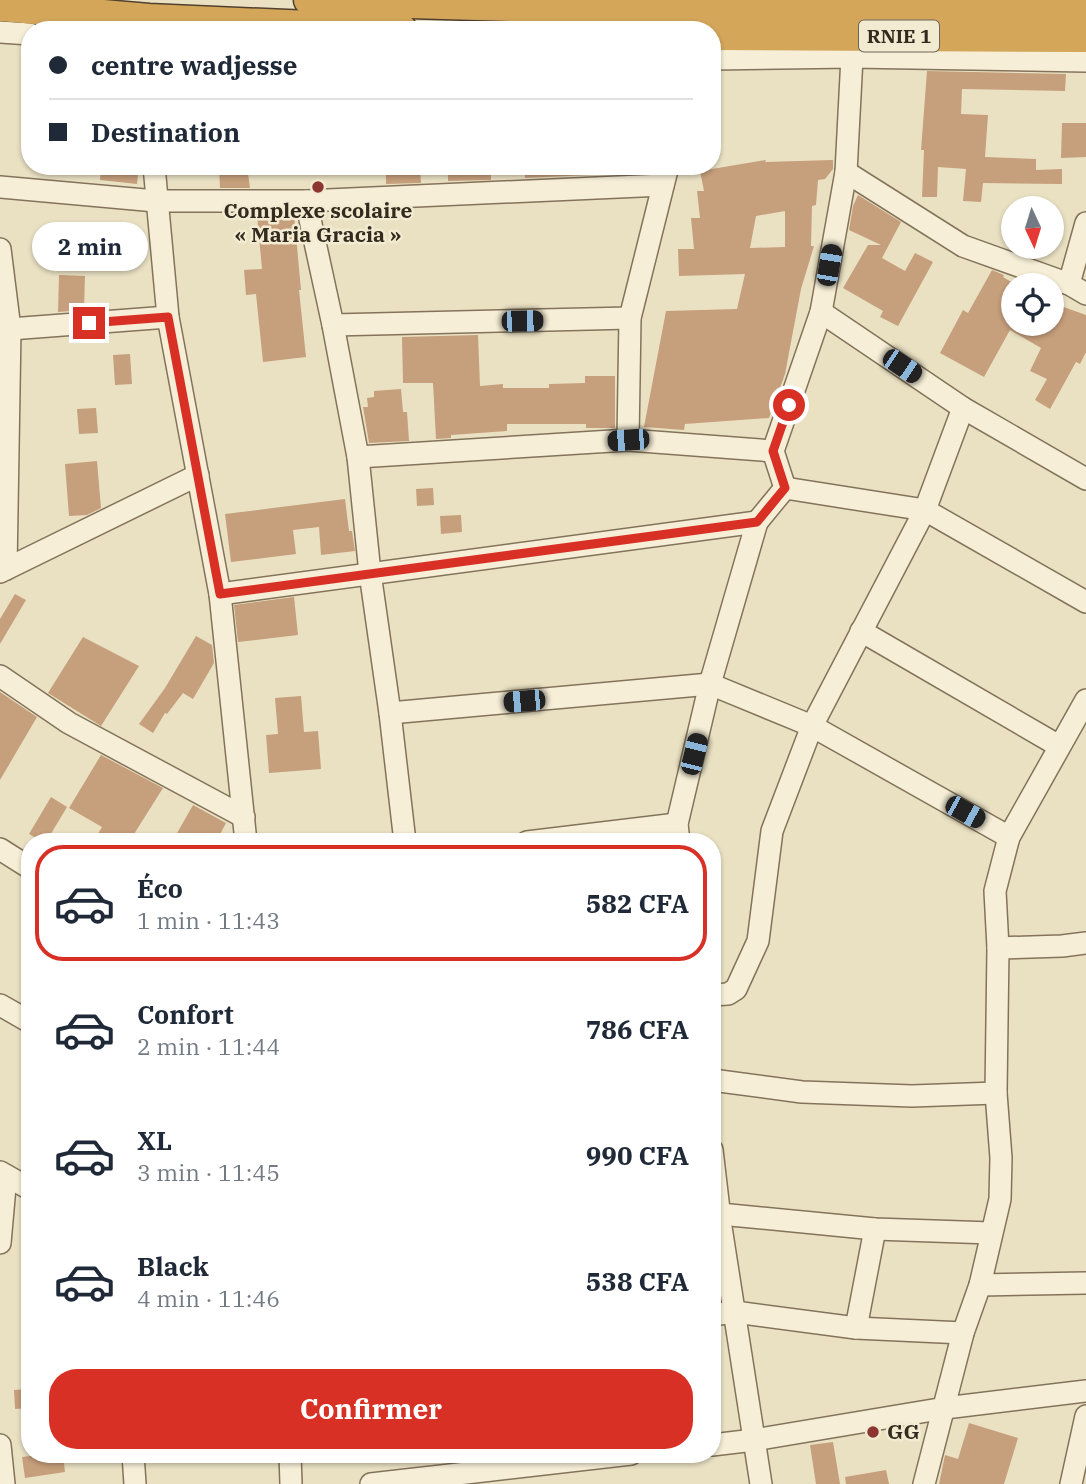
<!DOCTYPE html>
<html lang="fr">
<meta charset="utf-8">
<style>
:root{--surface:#fff;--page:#f6f6f7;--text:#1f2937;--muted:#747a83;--line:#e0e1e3;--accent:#d93025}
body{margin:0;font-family:"IBM Plex Serif",serif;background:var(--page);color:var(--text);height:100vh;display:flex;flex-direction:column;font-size:26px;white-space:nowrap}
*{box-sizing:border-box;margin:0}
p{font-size:23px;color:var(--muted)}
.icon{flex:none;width:38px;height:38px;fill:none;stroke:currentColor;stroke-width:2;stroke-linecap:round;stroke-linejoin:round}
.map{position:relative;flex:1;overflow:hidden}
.sheet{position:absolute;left:21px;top:833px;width:700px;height:630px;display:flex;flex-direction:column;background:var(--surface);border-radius:28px;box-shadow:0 2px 5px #0004}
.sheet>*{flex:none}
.guide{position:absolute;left:21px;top:21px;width:700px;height:154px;border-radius:28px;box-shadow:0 2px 5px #0004;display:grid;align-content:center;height:154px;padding:0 28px;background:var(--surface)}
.needle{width:46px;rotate:176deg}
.fabs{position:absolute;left:1001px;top:196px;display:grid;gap:14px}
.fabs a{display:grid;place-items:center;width:63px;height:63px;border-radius:50%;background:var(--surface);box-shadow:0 2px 5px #0004;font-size:35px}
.end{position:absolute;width:32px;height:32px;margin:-16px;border:9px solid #d93025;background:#fff;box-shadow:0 0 0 4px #fff}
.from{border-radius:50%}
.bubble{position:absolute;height:49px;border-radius:24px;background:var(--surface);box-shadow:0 2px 5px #0004;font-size:23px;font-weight:800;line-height:49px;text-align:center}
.car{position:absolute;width:21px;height:42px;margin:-21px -10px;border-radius:9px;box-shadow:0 0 5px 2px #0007;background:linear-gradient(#222 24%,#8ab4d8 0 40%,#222 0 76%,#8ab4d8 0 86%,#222 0)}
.guide b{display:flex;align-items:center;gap:24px;height:66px;font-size:26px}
.guide b+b{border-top:2px solid var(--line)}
.guide i{width:18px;height:18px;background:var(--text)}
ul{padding:12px 0 0;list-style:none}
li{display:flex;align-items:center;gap:21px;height:116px;margin:0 14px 10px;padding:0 14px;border:4px solid transparent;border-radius:28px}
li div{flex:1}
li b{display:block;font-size:26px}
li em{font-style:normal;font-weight:800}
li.active{border-color:var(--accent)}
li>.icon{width:63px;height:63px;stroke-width:1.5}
.button{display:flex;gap:14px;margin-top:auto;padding:14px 28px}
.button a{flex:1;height:80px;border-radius:28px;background:var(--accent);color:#fff;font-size:28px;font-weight:800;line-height:80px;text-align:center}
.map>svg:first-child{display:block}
.building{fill:#c69f7c;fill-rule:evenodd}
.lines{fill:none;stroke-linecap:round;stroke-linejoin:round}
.minor-casing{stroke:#83735b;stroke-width:24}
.highway-casing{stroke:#51412f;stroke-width:33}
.minor{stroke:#f6eed6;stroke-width:21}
.highway{stroke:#d3a65a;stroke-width:30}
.route{stroke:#d93025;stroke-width:9}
.poi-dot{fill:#8d3530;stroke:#f2ebd2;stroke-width:2.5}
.labels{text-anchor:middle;stroke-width:5;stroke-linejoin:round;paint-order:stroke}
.shield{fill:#f2ebd2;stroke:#6d6454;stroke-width:2}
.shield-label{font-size:19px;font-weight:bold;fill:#342a1e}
.poi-label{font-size:21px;font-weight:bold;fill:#342a1e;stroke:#f2ebd2}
</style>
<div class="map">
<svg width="1086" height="1484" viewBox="0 0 1086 1484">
<rect width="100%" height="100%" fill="#eae1c3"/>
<!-- building -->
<g class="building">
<polygon points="927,71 1066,74 1065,91 962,89 961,114 988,115 985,157 1036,159 1036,170 1062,169 1062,184 983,183 981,202 963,201 966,169 938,167 937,197 922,197 924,150 921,150"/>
<polygon points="1062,123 1086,123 1086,157 1061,158"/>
<path d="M 766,160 L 765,162 L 833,160 L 833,169 L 825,179 L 818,180 L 816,205 L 812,206 L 811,246 L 814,246 L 801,289 L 785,374 L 769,418 L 685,424 L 684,430 L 644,427 L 666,311 L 737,309 L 745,274 L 679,276 L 678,249 L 694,249 L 691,218 L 700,218 L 697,191 L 704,191 L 700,171 ZM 785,211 L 785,247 L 750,248 L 756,216 Z"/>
<polygon points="101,166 139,166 137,184 100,180"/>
<polygon points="219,166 247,166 250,188 220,188"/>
<polygon points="386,166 420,166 421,183 386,184"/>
<polygon points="448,166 491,166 491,180 448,181"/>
<polygon points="525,166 588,166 589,175 525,178"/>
<polygon points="858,195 901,222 882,258 905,271 915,253 933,262 898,326 880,317 883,311 843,288 868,245 881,245 849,230 853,206"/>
<polygon points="294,214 301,290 299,290 306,357 263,362 256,294 246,295 244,270 262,269 257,215"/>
<polygon points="992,270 1004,275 1003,277 1013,283 1013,324 1052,324 1052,306 1057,309 1058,305 1086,315 1086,352 1080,364 1076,362 1050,409 1035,400 1047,379 1030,371 1041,348 1010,330 984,377 940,353 963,310 968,313"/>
<polygon points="59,275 85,276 84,310 58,312"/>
<polygon points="478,335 480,386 503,384 503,388 549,388 549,384 585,383 585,376 615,376 615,428 586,428 586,424 507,424 507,431 451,435 451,438 436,439 433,383 403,383 402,337"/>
<polygon points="130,354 132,384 115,385 113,355"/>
<polygon points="401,389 403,412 407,412 409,441 369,443 363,407 368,407 367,398 374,397 374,391"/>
<polygon points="96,408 98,433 79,434 77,409"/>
<polygon points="97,461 101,508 87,515 69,516 65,464"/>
<polygon points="433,488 434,505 417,506 416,489"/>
<polygon points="345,499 349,531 352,531 355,551 321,555 319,527 293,530 296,554 231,562 225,514"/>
<polygon points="461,515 462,532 441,534 440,516"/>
<polygon points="15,594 26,600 0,644 0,619"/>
<polygon points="294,597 298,635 238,642 234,605"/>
<polygon points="196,636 212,645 214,663 193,699 183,693 167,714 165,713 153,733 139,724 165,688"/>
<polygon points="83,637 139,666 101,726 48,693"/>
<polygon points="0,692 37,717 0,780"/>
<polygon points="301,696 304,732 318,731 321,769 269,773 266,735 278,734 275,698"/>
<polygon points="101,755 163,788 129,842 93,842 102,827 69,808"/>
<polygon points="51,797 67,807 46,842 43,842 29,834"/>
<polygon points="193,805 226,823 216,842 172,842"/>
<polygon points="30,1389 30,1408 15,1409 14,1390"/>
<polygon points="969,1423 1018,1438 1004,1484 939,1484 945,1455 958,1459"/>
<polygon points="833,1442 840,1484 816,1484 810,1445"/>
<polygon points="45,1454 63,1454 65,1472 25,1478 22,1457"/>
<polygon points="886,1470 889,1484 846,1484 845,1477"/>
</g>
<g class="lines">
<!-- minor casing -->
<g class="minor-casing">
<g id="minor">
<polyline points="0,32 30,34"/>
<polyline points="712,59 852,57 1086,61"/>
<polyline points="154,166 168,317 220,594 246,842"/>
<polyline points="846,172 963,246 1069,284 1086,294"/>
<polyline points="0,187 156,201 306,201 663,185"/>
<polyline points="306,201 333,325 358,457 370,573 390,713 405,842"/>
<polyline points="0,249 10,329 6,569"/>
<polyline points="1069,284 1086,223"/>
<polyline points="821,312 963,408 1086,479"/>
<polyline points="333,325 630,318"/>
<polyline points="10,329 168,317"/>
<polyline points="628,440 630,318 668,166"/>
<polyline points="358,457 628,440 773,451"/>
<polyline points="785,488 773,451 821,312 846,172 852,57"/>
<polyline points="785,488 925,510 1086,602"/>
<polyline points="0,572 198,475"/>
<polyline points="220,594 757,522"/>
<polyline points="861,631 1059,746"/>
<polyline points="0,676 69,723 244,817"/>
<polyline points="390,713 710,684 812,726 1009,837"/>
<polyline points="527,842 677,824"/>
<polyline points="679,842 677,824 710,684 757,522 785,488"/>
<polyline points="0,849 30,868"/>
<polyline points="998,948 1062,946 1086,943"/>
<polyline points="712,995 728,994 736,989 758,941 772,831 812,726 925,510 963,408"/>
<polyline points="0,1005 30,1022"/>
<polyline points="712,1080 802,1092 912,1096 996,1093"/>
<polyline points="712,1150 721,1227 761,1484"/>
<polyline points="0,1172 30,1189"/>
<polyline points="720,1214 875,1229 991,1233"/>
<polyline points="0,1243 6,1176"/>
<polyline points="980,1285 1086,1283"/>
<polyline points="712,1315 735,1312 856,1328 963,1333"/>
<polyline points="856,1328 875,1229"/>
<polyline points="0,1445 4,1484"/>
<polyline points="712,1445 754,1440 945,1408 1086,1391"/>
<polyline points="133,1454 135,1484"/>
<polyline points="290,1454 291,1484"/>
<polyline points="371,1484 631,1454"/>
<polyline points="924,1484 963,1333 980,1285 1000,1199 1001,1158 996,1093 998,948 995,891 1009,837 1086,700"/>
<polyline points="1071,1484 1086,1416"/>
</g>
</g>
<!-- highway casing -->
<g class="highway-casing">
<g id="highway">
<polyline points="309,0 579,8 1086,10"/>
<polyline points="0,6 149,19 402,30"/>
<polyline points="712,35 1086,37"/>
</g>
</g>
<!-- minor -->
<use href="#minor" class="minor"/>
<!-- highway -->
<use href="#highway" class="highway"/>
</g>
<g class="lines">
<!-- route -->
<polyline class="route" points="89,323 168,317 220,594 757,522 785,488 773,451 789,405"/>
</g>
<!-- markers -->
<g class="poi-dot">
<circle cx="318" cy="187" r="7"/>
<circle cx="873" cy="1432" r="7"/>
</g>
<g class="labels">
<!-- shield labels -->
<rect class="shield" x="859" y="20.5" width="80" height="31" rx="5"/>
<g class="shield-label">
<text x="899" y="43">RNIE 1</text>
</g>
<!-- poi labels -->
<g class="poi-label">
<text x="318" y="218">Complexe scolaire<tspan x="318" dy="24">« Maria Gracia »</tspan></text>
<text x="887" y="1439" text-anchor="start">GG</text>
</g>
</g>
</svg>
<div class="fabs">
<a><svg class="needle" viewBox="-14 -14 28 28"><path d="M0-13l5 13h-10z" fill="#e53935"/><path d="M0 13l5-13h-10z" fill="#747a83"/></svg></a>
<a><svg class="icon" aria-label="locate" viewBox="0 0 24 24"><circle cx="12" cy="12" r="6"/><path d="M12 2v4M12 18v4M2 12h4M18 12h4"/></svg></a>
</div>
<i class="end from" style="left:789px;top:405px"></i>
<i class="end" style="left:89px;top:323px"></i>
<div class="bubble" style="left:32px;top:222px;width:116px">2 min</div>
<i class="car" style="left:829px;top:265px;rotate:10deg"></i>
<i class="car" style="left:522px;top:321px;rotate:89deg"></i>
<i class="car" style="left:902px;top:366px;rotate:124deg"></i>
<i class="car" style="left:628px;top:440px;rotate:266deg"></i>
<i class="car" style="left:524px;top:701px;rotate:265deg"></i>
<i class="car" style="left:694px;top:754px;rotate:14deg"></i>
<i class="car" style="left:965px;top:812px;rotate:119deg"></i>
<div class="guide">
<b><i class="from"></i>centre wadjesse</b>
<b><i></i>Destination</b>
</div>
<section class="sheet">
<ul>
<li class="active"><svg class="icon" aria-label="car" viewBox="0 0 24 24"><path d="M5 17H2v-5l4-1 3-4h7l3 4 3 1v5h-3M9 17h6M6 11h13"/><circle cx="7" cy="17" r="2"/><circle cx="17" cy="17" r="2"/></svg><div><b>Éco</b><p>1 min · 11:43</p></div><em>582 CFA</em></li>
<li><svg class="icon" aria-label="car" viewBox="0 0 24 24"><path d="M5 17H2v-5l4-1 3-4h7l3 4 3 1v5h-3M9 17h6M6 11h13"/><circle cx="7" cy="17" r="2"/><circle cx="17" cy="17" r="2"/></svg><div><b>Confort</b><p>2 min · 11:44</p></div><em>786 CFA</em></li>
<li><svg class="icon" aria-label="car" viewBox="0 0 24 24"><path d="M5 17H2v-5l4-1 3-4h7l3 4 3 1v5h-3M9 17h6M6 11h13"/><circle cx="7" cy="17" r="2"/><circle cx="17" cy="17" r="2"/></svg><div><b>XL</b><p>3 min · 11:45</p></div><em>990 CFA</em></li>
<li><svg class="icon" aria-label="car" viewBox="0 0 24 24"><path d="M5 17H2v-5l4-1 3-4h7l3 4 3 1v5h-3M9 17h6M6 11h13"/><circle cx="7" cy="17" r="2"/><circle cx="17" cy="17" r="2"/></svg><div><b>Black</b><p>4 min · 11:46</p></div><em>538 CFA</em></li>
</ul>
<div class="button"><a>Confirmer</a></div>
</section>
</div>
